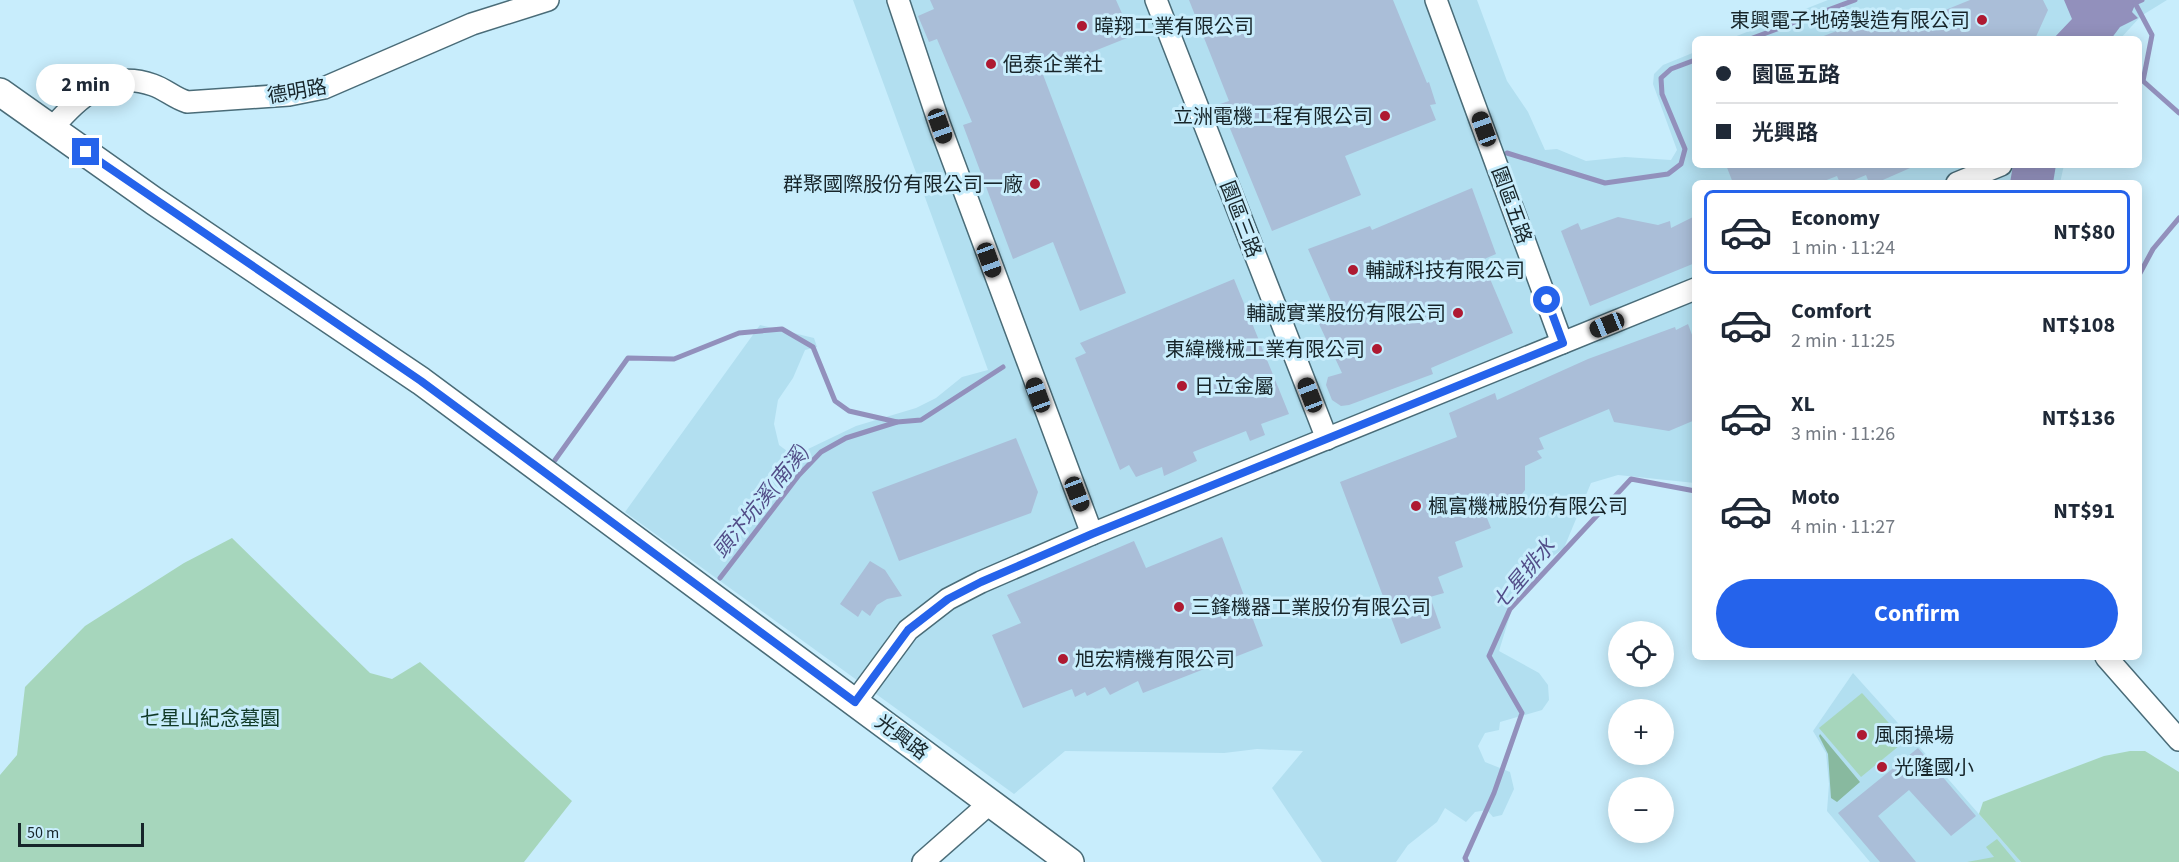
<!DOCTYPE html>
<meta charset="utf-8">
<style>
:root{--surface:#fff;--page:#f2f2f3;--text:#1f2937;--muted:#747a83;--line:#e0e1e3;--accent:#2563eb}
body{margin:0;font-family:"Source Sans 3","Noto Sans TC",sans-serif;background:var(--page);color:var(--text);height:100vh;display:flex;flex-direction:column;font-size:22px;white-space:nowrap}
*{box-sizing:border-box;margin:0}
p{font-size:20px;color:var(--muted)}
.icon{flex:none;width:33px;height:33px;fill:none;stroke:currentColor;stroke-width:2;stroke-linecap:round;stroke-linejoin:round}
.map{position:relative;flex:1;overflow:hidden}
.drawer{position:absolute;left:1692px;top:180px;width:450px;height:480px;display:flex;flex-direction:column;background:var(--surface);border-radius:9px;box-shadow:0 3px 15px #0003}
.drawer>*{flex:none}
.guide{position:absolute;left:1692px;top:36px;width:450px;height:132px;border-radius:9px;box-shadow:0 3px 15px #0003;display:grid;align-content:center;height:132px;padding:0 24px;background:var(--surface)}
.tools{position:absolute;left:1608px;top:621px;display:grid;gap:12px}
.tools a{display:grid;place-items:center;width:66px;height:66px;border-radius:50%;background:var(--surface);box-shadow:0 3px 15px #0003;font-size:30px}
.scale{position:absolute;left:18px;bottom:15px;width:126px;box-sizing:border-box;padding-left:6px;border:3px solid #17252a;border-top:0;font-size:16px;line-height:21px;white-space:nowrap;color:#17252a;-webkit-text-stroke:4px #c8edfc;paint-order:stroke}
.end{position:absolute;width:27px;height:27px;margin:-14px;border:8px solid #2563eb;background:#fff;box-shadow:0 0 0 3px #fff}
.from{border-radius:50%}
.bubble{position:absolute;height:42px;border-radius:21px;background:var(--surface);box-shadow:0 3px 15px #0003;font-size:20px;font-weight:700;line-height:42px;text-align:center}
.car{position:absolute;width:18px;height:36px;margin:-18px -9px;border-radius:8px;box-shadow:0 0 4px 2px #0007;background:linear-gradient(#222 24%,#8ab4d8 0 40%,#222 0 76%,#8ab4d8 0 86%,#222 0)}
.guide b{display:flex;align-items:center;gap:21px;height:57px;font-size:22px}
.guide b+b{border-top:2px solid var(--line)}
.guide i{width:15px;height:15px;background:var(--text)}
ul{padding:10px 0 0;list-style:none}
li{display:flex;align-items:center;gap:18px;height:84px;margin:0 12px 9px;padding:0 12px;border:3px solid transparent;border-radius:9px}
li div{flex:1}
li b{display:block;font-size:22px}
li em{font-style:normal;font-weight:700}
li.on{border-color:var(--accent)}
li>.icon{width:54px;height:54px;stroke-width:1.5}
.cta{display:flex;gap:12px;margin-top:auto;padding:12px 24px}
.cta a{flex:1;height:69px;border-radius:36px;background:var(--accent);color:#fff;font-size:24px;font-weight:700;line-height:69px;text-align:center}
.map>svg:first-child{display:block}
.built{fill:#b2dff0}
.green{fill:#a6d6bc}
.forest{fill:#88b99f}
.water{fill:#9290bc}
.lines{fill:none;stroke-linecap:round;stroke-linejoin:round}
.stream{stroke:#9290bc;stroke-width:5}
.building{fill:#aabed8}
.minor-casing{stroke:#4a6c78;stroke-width:24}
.major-casing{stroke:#4a6c78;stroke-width:30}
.minor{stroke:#fff;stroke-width:21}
.major{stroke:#fff;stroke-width:27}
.route{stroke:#2563eb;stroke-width:8}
.poi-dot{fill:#ae1a32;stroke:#c8edfc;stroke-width:2}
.labels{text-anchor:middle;stroke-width:6;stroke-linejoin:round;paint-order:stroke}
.poi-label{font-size:20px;fill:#17252a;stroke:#c8edfc;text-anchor:start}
.street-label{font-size:20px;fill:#17252a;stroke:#c8edfc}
.park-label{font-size:20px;fill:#103a27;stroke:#c8edfc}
.water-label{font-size:21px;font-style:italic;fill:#524d88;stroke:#c8edfc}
</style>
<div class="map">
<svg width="2179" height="862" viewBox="0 0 2179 862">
<rect width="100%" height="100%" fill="#c8edfc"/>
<!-- built -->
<g class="built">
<polygon points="853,0 1477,0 1507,81 1528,112 1545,150 1557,149 1586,161 1625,157 1671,160 1677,150 1653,84 1654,74 1663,65 1695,52 1695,165 2064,165 2060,183 1695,183 1695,483 1618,475 1591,483 1564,548 1541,565 1535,562 1526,563 1499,651 1539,673 1548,685 1549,700 1542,710 1500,722 1499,730 1485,733 1478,746 1485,762 1510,772 1514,789 1502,815 1493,817 1487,810 1475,812 1466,822 1445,808 1437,822 1408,845 1396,862 1322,862 1272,788 1303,751 1257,749 1224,753 1065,751 1014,794 625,512 760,325 814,338 817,347 805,350 793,378 778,400 774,424 779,445 791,454 806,450 856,426 916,408 936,398 962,377 988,370"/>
<polygon points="1828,0 2167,0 2141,16 2120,39 1729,39"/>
<polygon points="1853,673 1949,780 2021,862 1870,862 1827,811 1829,784 1826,753 1813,731"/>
</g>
<!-- green -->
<g class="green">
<polygon points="232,538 370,673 392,679 420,662 572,801 524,862 0,862 0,775 17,755 25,687 85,626 184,563"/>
<polygon points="1862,693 1905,741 1861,777 1819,728"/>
<polygon points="2130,751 2145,751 2179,772 2179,862 2021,862 1979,814 1983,802 2104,756"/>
<polygon points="1997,839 2016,862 1967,862 1994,857 1986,847"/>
</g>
<!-- forest -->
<polygon class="forest" points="1820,734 1860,782 1837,802 1831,798 1828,754 1819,736"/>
<!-- water -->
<g class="water">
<polygon points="2064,0 2137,0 2132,12 2138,18 2120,27 2111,39 2053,39 2072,19"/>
<polygon points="2013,165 2056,165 2053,183 2010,183"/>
</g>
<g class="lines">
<!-- stream -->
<g class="stream">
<polyline points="2142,0 2135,3 2152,35 2143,81 2179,113"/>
<polyline points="1750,39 1855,0"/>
<polyline points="1507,153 1605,183 1668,174 1681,164 1685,149 1662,94 1661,78 1671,69 1695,60"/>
<polyline points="2139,275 2153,249 2179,218"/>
<polyline points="555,460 628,358 674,359 739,333 782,329 813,347 835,401 849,411 897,422"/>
<polyline points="720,578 799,475 821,452 846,438 897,422 921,420 1003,367"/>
<polyline points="1467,862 1465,858 1494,793 1522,713 1489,656 1510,609 1631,479 1695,491"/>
</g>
</g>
<!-- building -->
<g class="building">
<polygon points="930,0 1116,0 1132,36 1042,72 1126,293 1080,311 1053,242 1013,259 963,125 972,122 937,39 929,42 918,16 934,9"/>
<polygon points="1189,0 1393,0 1427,83 1429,82 1436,104 1430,105 1436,120 1345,156 1361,195 1272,231 1220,104 1229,101"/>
<polygon points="1970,0 2043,0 2048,10 2035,39 1816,39 1883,13 1891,32"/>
<polygon points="1726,165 1917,165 1876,183 1869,183 1866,175 1847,183 1840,183 1837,176 1819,183 1733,183"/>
<polygon points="1472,188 1496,254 1482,260 1513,333 1431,368 1433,374 1349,405 1341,406 1332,400 1326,385 1328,377 1342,373 1319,324 1338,317 1308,249 1370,226 1372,230"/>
<polygon points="1695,216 1695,263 1590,306 1561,231 1578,223 1581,230 1618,217 1658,225 1670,221 1671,228"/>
<polygon points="1234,279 1289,414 1261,424 1265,435 1250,441 1246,431 1193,452 1197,461 1164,476 1162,467 1136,477 1129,465 1120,470 1075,358 1086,353 1080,343"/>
<polygon points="1688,324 1695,343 1695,420 1669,431 1614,422 1609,409 1539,438 1544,449 1537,451 1542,458 1525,466 1525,490 1519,498 1506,508 1481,503 1491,528 1455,542 1463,567 1438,577 1444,593 1430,597 1441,628 1401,644 1340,482 1457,437 1449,413 1495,393 1497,400 1588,359 1675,327 1676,330"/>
<polygon points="1016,438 1038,492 1031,513 899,561 872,492"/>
<polygon points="1222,537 1263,646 1143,693 1138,681 1110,695 1105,687 1087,696 1085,692 1075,697 1072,689 1023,708 992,635 1021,623 1007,595 1134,541 1146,568"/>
<polygon points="870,561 885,570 902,596 887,599 877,605 870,616 862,610 858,617 840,604"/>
<polygon points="1918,748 1976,816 1951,836 1909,790 1878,816 1916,862 1880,862 1838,813"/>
</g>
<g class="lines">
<!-- minor casing -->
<g class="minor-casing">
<g id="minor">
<polyline points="898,0 940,126 1092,534"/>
<polyline points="1156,0 1327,439"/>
<polyline points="1436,0 1562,343"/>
<path d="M 52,128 C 81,96 108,69 153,85 C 165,89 174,98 187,102 L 289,95 L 324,88 L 472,24 L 548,0"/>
<polyline points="1957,183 2001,165"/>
<polyline points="2106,657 2179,740"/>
<polyline points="855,702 908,630 948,599 981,582 1092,534 1695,289"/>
<polyline points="923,862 990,803"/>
</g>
</g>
<!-- major casing -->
<g class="major-casing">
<polyline id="major" points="0,92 154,201 421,381 1070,862"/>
</g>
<!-- minor -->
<use href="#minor" class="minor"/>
<!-- major -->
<use href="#major" class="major"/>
</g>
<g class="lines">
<!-- route -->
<polyline class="route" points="86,152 421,381 855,702 908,630 948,599 981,582 1092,534 1563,343 1547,300"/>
</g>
<!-- markers -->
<g class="poi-dot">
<circle cx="1982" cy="20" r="6"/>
<circle cx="1082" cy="26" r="6"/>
<circle cx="991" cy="64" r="6"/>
<circle cx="1385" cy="116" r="6"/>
<circle cx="1035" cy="184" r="6"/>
<circle cx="1353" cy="270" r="6"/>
<circle cx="1458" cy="313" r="6"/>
<circle cx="1377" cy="349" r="6"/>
<circle cx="1182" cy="386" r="6"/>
<circle cx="1416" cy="506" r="6"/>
<circle cx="1179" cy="607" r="6"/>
<circle cx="1063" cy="659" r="6"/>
<circle cx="1862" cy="735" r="6"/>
<circle cx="1882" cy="767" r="6"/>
</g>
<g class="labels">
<!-- poi labels -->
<g class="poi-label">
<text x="1970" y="27" text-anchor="end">東興電子地磅製造有限公司</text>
<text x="1094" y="33">暐翔工業有限公司</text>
<text x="1003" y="71">俋泰企業社</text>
<text x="1373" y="123" text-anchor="end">立洲電機工程有限公司</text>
<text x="1023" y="191" text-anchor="end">群聚國際股份有限公司一廠</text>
<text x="1365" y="277">輔誠科技有限公司</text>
<text x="1446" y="320" text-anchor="end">輔誠實業股份有限公司</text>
<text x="1365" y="356" text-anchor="end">東緯機械工業有限公司</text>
<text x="1194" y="393">日立金屬</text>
<text x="1428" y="513">楓富機械股份有限公司</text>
<text x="1191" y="614">三鋒機器工業股份有限公司</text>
<text x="1075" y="666">旭宏精機有限公司</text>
<text x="1874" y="742">風雨操場</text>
<text x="1894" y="774">光隆國小</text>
</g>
<!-- street labels -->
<g class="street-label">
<text transform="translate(297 91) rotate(-10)" y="7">德明路</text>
<text transform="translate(1512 205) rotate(70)" y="7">園區五路</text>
<text transform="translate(1241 219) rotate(69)" y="7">園區三路</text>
<text transform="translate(902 737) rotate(37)" y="7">光興路</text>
</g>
<!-- park labels -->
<g class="park-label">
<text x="210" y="725">七星山紀念墓園</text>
</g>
<!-- water labels -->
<g class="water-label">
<text transform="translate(761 501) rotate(-51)" y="7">頭汴坑溪(南溪)</text>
<text transform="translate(1524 574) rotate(-50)" y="7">七星排水</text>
</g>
</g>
</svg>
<div class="tools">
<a><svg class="icon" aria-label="locate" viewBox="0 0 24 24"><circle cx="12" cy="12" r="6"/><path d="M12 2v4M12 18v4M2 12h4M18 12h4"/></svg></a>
<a>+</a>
<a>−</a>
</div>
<div class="scale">50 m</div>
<i class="end from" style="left:1547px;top:300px"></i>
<i class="end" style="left:86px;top:152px"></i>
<div class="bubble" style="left:36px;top:64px;width:99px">2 min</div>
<i class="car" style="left:940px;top:126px;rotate:160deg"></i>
<i class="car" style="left:1484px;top:129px;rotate:340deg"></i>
<i class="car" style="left:989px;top:260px;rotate:160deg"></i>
<i class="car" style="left:1607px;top:325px;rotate:248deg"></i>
<i class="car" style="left:1038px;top:395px;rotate:340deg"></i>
<i class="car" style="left:1310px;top:395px;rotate:339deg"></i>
<i class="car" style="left:1077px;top:494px;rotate:159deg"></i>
<div class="guide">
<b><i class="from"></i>園區五路</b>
<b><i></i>光興路</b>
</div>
<section class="drawer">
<ul>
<li class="on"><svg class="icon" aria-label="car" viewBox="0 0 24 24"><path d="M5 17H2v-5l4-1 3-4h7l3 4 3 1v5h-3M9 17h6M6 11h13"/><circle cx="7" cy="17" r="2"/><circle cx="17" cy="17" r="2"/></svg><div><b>Economy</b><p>1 min · 11:24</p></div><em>NT$80</em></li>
<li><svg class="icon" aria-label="car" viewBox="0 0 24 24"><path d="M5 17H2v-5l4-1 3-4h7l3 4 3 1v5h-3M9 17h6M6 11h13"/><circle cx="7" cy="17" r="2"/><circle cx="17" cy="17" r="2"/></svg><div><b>Comfort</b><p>2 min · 11:25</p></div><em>NT$108</em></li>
<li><svg class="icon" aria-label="car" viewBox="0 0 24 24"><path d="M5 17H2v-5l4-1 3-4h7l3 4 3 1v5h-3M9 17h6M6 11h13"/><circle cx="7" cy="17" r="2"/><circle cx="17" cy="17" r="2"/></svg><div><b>XL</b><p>3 min · 11:26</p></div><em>NT$136</em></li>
<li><svg class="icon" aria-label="car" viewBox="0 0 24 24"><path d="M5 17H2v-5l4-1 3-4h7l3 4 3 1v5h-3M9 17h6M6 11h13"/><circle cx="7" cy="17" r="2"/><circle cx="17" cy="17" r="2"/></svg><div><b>Moto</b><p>4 min · 11:27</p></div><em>NT$91</em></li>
</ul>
<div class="cta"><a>Confirm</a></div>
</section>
</div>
